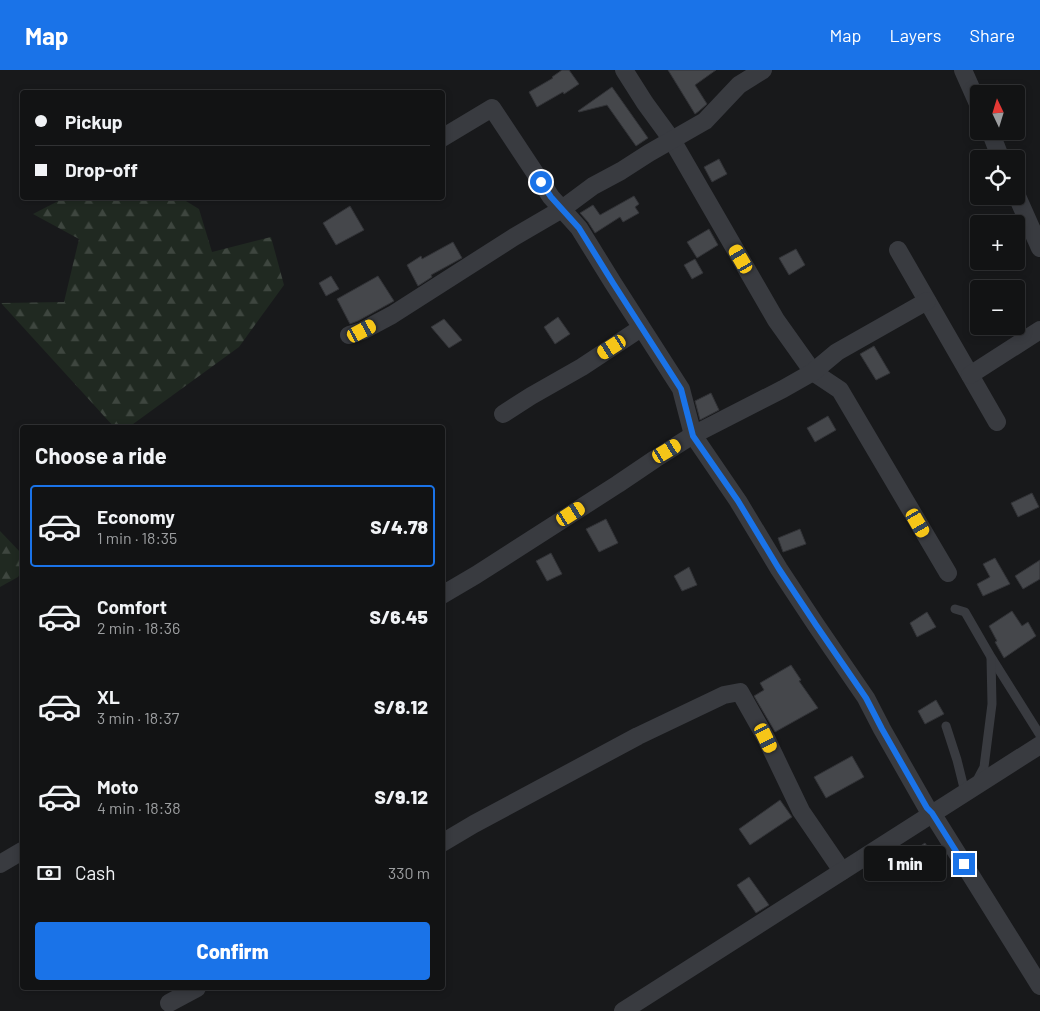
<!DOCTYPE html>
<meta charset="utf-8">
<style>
:root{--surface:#121314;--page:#1f2022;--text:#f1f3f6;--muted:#9c9ea0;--line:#313234;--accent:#1a73e8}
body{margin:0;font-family:Barlow,sans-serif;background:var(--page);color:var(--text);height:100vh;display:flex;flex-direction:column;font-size:19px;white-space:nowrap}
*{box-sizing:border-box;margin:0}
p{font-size:16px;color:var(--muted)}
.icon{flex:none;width:28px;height:28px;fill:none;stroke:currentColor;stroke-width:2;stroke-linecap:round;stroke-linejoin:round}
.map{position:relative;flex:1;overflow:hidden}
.sheet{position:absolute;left:20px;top:355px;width:425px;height:565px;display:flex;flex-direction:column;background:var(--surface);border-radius:5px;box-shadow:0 2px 8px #0003,0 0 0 1px var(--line)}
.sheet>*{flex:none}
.guide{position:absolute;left:20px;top:20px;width:425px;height:110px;border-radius:5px;box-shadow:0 2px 8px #0003,0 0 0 1px var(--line);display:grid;align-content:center;height:110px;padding:0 15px;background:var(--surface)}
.needle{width:32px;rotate:356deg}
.tools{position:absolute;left:970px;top:15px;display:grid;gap:10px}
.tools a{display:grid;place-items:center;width:55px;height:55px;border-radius:5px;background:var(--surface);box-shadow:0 2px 8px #0003,0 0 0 1px var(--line);font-size:25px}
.end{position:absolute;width:22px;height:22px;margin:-11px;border:6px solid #1a73e8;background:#fff;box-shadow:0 0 0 2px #fff}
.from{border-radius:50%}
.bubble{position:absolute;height:35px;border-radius:5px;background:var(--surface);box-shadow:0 2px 8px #0003,0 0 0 1px var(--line);font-size:16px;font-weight:800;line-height:35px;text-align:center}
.car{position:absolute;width:15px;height:30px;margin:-15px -8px;border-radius:6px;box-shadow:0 0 4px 1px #0007;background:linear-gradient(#f5c518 24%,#345 0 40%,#f5c518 0 76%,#345 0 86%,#f5c518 0)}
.guide b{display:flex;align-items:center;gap:18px;height:48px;font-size:19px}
.guide b+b{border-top:1px solid var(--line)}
.guide i{width:12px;height:12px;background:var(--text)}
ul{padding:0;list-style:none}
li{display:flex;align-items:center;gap:15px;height:82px;margin:0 10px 8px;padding:0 5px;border:2px solid transparent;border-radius:5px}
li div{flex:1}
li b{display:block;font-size:19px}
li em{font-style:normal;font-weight:800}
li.selected{border-color:var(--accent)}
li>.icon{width:45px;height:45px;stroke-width:1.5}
h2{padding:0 15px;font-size:22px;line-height:60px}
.pay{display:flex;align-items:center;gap:12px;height:55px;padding:0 15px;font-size:19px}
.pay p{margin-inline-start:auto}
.cta{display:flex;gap:10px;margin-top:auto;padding:10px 15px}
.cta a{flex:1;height:58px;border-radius:5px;background:var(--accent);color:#fff;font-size:20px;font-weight:800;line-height:58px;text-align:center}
header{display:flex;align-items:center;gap:30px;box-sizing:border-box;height:70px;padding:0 25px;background:var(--accent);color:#fff}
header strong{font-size:24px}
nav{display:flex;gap:28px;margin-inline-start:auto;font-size:18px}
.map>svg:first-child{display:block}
.forest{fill:url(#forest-firs)}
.building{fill:#45474b;stroke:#323337}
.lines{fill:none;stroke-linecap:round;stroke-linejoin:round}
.lane{stroke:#393b40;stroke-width:9}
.street{stroke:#393b40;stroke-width:18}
.route{stroke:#1a73e8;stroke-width:6}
</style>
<header>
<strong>Map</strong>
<nav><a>Map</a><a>Layers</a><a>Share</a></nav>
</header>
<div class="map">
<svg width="1040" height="941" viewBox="0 0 1040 941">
<defs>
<pattern id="forest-firs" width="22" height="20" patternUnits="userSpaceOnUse" patternTransform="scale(1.25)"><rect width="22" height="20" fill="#202921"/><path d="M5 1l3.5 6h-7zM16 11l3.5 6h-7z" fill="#3e463f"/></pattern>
</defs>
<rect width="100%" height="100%" fill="#18191b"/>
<!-- forest -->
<g class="forest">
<polygon points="64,128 181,128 199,139 212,182 271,167 284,215 239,277 129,357 114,357 1,233 64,232 79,169 33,144"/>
<polygon points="0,461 22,484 22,501 18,507 0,517"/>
</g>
<!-- building -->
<g class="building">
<polygon points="562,0 569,0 579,14 564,24 563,22 537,37 529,22 553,8 552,7"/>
<polygon points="668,0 716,0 695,15 707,34 699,41 695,44"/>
<polygon points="612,17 648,68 636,76 607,35 579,42 578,41"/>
<polygon points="719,89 727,104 712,112 704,97"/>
<polygon points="634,126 639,134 635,137 639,143 623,152 620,147 595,163 588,152 580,143 593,135 600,145"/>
<polygon points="350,136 364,160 336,175 323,153"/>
<polygon points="709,159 718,175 697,188 687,172"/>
<polygon points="453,172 462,188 431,205 432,207 418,216 407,195 421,186 422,189"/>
<polygon points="796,179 805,195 789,205 779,188"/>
<polygon points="695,189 703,203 692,209 684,195"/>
<polygon points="331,206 339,219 326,226 319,213"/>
<polygon points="378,206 394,231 358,251 350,254 337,229"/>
<polygon points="558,247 570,264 555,274 544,257"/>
<polygon points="444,249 462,270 449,278 431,257"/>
<polygon points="874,276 890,303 876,310 860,284"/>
<polygon points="711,323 719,340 700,350 695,331"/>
<polygon points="828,346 836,360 815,372 807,358"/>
<polygon points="1032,423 1039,437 1018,447 1011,433"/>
<polygon points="606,449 618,473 599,482 586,459"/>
<polygon points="800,459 806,474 783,482 778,468"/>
<polygon points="551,483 562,504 547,511 536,491"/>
<polygon points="995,488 1010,514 983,526 977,514 990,507 983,494"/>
<polygon points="1040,490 1040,509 1023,519 1015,506"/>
<polygon points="689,497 697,515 682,521 674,506"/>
<polygon points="1012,541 1022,556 1028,552 1036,566 1004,588 995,572 997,571 989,556"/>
<polygon points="927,542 936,557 917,567 910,553"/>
<polygon points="791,595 801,610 799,611 818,638 775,662 754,626 764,620 760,613"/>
<polygon points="936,630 944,644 925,654 918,641"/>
<polygon points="852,686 864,707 826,728 814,707"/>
<polygon points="780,730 792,747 750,775 739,759"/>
<polygon points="925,773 945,803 931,812 911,782"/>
<polygon points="749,807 769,835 756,843 737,815"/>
</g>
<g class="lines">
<!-- lane -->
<g class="lane">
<polyline points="955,539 965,542 991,587 1040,665"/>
<polyline points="946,656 957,690 965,722"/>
<polyline points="976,712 984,697 992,634 991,588"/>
</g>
<!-- street -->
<g class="street">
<polyline points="624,0 645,33 672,70 776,250 813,302 840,320 948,503"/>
<polyline points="963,0 979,36"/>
<polyline points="990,61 1001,89"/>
<polyline points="442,68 492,38 551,127 579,158 613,213 681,319 693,365 738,431 779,499 816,555 866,628 882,659 927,738 932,743 1040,916"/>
<polyline points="1016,124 1040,178"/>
<polyline points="898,180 997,352"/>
<polyline points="349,265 362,261 392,245 514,167 562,139 593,116 621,101 649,83 705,51 739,15 763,0"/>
<polyline points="970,305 1040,260"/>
<polyline points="503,344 531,326 582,297 641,258"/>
<polyline points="442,525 476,505 618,414 655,389 693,365 783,319 813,302 837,282 927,231"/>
<polyline points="442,773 474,754 638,666 724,625 740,622 766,668 801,741 842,801"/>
<polyline points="0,794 22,781"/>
<polyline points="169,933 197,918"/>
<polyline points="623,941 1040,675"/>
</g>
</g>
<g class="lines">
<!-- route -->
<polyline class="route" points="541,112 551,127 579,158 613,213 681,319 693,366 738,431 779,499 816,555 866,628 882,659 927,738 932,743 964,794"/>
</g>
</svg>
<div class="tools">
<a><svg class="needle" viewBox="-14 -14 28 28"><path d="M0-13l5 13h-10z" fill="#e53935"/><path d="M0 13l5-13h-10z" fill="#9c9ea0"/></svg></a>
<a><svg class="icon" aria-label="locate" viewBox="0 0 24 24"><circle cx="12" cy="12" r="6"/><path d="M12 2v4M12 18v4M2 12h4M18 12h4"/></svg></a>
<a>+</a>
<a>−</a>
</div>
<i class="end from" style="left:541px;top:112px"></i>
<i class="end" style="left:964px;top:794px"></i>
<div class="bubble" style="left:864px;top:776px;width:82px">1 min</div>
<i class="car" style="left:741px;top:189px;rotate:330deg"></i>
<i class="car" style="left:362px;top:261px;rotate:62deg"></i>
<i class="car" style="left:612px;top:277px;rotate:237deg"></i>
<i class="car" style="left:667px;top:381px;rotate:59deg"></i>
<i class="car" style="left:571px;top:444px;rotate:58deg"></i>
<i class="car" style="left:918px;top:453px;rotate:150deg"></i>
<i class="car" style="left:766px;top:668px;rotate:154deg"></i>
<div class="guide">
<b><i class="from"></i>Pickup</b>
<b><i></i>Drop-off</b>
</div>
<section class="sheet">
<h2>Choose a ride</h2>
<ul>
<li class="selected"><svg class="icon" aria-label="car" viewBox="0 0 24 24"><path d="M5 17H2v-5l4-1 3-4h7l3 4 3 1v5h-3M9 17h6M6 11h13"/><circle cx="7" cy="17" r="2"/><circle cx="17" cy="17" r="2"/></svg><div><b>Economy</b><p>1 min · 18:35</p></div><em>S/4.78</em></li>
<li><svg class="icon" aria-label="car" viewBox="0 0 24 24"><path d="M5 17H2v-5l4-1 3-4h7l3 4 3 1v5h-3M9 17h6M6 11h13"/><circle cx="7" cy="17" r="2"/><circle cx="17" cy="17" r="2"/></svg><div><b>Comfort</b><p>2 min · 18:36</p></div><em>S/6.45</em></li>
<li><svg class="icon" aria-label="car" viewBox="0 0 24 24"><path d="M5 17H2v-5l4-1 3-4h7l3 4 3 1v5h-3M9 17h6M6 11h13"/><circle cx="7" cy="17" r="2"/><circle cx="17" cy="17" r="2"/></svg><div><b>XL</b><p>3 min · 18:37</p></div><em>S/8.12</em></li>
<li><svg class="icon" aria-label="car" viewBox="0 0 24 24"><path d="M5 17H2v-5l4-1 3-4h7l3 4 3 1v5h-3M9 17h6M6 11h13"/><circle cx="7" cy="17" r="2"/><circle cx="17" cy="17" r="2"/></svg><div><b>Moto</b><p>4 min · 18:38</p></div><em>S/9.12</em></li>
</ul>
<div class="pay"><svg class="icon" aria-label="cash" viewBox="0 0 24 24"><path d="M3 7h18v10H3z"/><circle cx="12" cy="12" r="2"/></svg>Cash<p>330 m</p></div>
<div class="cta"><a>Confirm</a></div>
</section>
</div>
